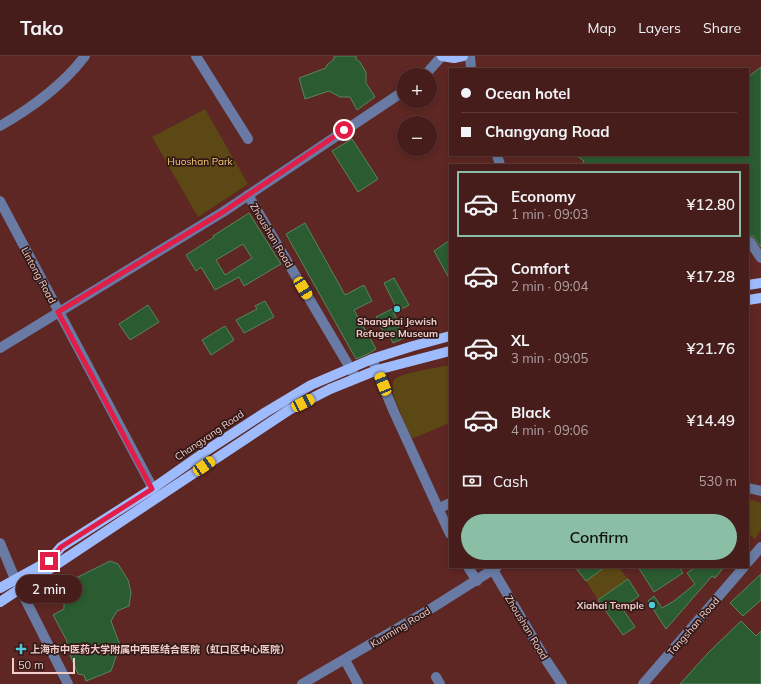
<!DOCTYPE html>
<meta charset="utf-8">
<style>
:root{--surface:#461d1a;--page:#4d2623;--text:#f1f3f6;--muted:#b0a2a2;--line:#5e3b39;--accent:#8abfa5}
body{margin:0;font-family:Mulish,"Noto Sans SC",sans-serif;background:var(--page);color:var(--text);height:100vh;display:flex;flex-direction:column;font-size:15px;white-space:nowrap}
*{box-sizing:border-box;margin:0}
p{font-size:13px;color:var(--muted)}
.icon{flex:none;width:22px;height:22px;fill:none;stroke:currentColor;stroke-width:2;stroke-linecap:round;stroke-linejoin:round}
.map{position:relative;flex:1;overflow:hidden}
.sheet{position:absolute;left:449px;top:108px;width:300px;height:404px;display:flex;flex-direction:column;background:var(--surface);border-radius:0px;box-shadow:0 2px 6px #0003,0 0 0 1px var(--line)}
.sheet>*{flex:none}
.top-card{position:absolute;left:449px;top:12px;width:300px;height:88px;border-radius:0px;box-shadow:0 2px 6px #0003,0 0 0 1px var(--line);display:grid;align-content:center;height:88px;padding:0 12px;background:var(--surface)}
.tools{position:absolute;left:397px;top:12px;display:grid;gap:8px}
.tools a{display:grid;place-items:center;width:40px;height:40px;border-radius:50%;background:var(--surface);box-shadow:0 2px 6px #0003,0 0 0 1px var(--line);font-size:20px}
.scale{position:absolute;left:12px;bottom:10px;width:63px;box-sizing:border-box;padding-left:4px;border:2px solid #f0cdc9;border-top:0;font-size:11px;line-height:14px;white-space:nowrap;color:#f0cdc9;-webkit-text-stroke:3px #321917;paint-order:stroke}
.end{position:absolute;width:18px;height:18px;margin:-9px;border:5px solid #e11d48;background:#fff;box-shadow:0 0 0 2px #fff}
.from{border-radius:50%}
.bubble{position:absolute;height:28px;border-radius:14px;background:var(--surface);box-shadow:0 2px 6px #0003,0 0 0 1px var(--line);font-size:13px;font-weight:600;line-height:28px;text-align:center}
.car{position:absolute;width:12px;height:24px;margin:-12px -6px;border-radius:5px;box-shadow:0 0 3px 1px #0007;background:linear-gradient(#f5c518 24%,#345 0 40%,#f5c518 0 76%,#345 0 86%,#f5c518 0)}
.top-card b{display:flex;align-items:center;gap:14px;height:38px;font-size:15px}
.top-card b+b{border-top:1px solid var(--line)}
.top-card i{width:10px;height:10px;background:var(--text)}
ul{padding:7px 0 0;list-style:none}
li{display:flex;align-items:center;gap:12px;height:66px;margin:0 8px 6px;padding:0 4px;border:2px solid transparent;border-radius:0px}
li div{flex:1}
li b{display:block;font-size:15px}
li em{font-style:normal;font-weight:600}
li.selected{border-color:var(--accent)}
li>.icon{width:36px;height:36px;stroke-width:1.5}
.pay{display:flex;align-items:center;gap:10px;height:44px;padding:0 12px;font-size:15px}
.pay p{margin-inline-start:auto}
.action{display:flex;gap:8px;margin-top:auto;padding:8px 12px}
.action a{flex:1;height:46px;border-radius:24px;background:var(--accent);color:#111;font-size:16px;font-weight:600;line-height:46px;text-align:center}
header{display:flex;align-items:center;gap:24px;box-sizing:border-box;height:56px;padding:0 20px;background:var(--surface);border-bottom:1px solid var(--line)}
header strong{font-size:19px}
nav{display:flex;gap:22px;margin-inline-start:auto;font-size:14px}
.map>svg:first-child{display:block}
.green{fill:#5c4815}
.building{fill:#2b5b30;stroke:#59865c;fill-rule:evenodd}
.lines{fill:none;stroke-linecap:round;stroke-linejoin:round}
.minor{stroke:#697ba4;stroke-width:10}
.major{stroke:#9ebbfd;stroke-width:10}
.route{stroke:#e11d48;stroke-width:5}
.poi-dot{fill:#52cbd9;stroke:#321917;stroke-width:1.5}
.labels{text-anchor:middle;stroke-width:3.5;stroke-linejoin:round;paint-order:stroke}
.park-label{font-size:10px;fill:#f5ce74;stroke:#321917}
.street-label{font-size:10px;fill:#f0cdc9;stroke:#321917}
.poi-label{font-size:10px;font-weight:bold;fill:#f0cdc9;stroke:#321917}
</style>
<header>
<strong>Tako</strong>
<nav><a>Map</a><a>Layers</a><a>Share</a></nav>
</header>
<div class="map">
<svg width="761" height="628" viewBox="0 0 761 628">
<rect width="100%" height="100%" fill="#5e2723"/>
<!-- green -->
<g class="green">
<polygon points="205,53 248,128 198,161 152,81"/>
<path d="M 450,309 L 450,367 L 411,383 L 393,338 C 393,333 391,327 395,323 C 400,317 441,311 450,309 Z"/>
<polygon points="748,443 761,447 761,473 755,483 748,477"/>
<polygon points="605,511 618,511 628,523 598,544 586,525"/>
</g>
<!-- building -->
<g class="building">
<polygon points="334,0 356,0 356,3 360,6 366,16 366,27 375,41 357,54 350,41 340,41 329,35 305,43 299,22 326,12 327,9 334,3"/>
<polygon points="761,11 761,191 753,180 748,180 748,109 581,109 584,105 576,99 748,99 748,21"/>
<polygon points="352,83 378,123 358,136 332,95"/>
<path d="M 249,157 L 281,208 L 244,230 L 239,221 L 215,234 L 201,211 L 196,215 L 186,199 L 214,181 L 213,180 ZM 243,188 L 252,202 L 225,219 L 216,204 Z"/>
<polygon points="305,167 345,239 364,229 372,245 354,254 376,293 368,298 356,303 286,178"/>
<polygon points="450,184 450,224 434,195"/>
<polygon points="394,222 409,249 398,255 384,227"/>
<polygon points="265,245 274,261 244,277 236,264 257,253 255,250"/>
<polygon points="148,249 159,266 130,284 119,268"/>
<polygon points="392,253 400,270 398,271 404,282 393,287 388,276 384,278 376,261"/>
<polygon points="225,270 234,284 211,299 202,284"/>
<polygon points="110,505 118,508 128,524 131,536 129,550 117,555 111,565 120,589 111,615 86,625 84,619 78,618 66,589 67,585 53,559 64,553 64,548 66,540 69,537 64,528"/>
<polygon points="575,511 605,511 586,525"/>
<polygon points="638,511 679,511 683,517 654,536"/>
<polygon points="696,511 724,511 715,522 712,520 666,573 648,545 654,540 662,552 674,545 695,528 687,517"/>
<polygon points="761,518 761,544 743,560 730,547"/>
<polygon points="628,523 639,540 622,552 635,571 623,579 598,544"/>
<polygon points="741,565 756,580 761,575 761,628 680,628 709,596"/>
</g>
<g class="lines">
<!-- minor -->
<g class="minor">
<polyline points="196,0 248,83"/>
<polyline points="470,0 471,13"/>
<polyline points="425,19 442,0"/>
<path d="M 0,70 C 33,51 62,30 85,0"/>
<polyline points="497,99 500,109"/>
<polyline points="248,139 356,322"/>
<polyline points="0,145 157,440"/>
<polyline points="748,186 750,186 761,202"/>
<polyline points="0,292 223,156 404,35"/>
<polyline points="372,303 394,356 450,478"/>
<polyline points="748,432 761,435"/>
<polyline points="438,453 450,447"/>
<polyline points="0,487 15,523 68,628"/>
<polyline points="748,506 761,491"/>
<polyline points="468,511 477,525"/>
<polyline points="493,514 546,604 562,628"/>
<polyline points="345,604 358,628"/>
<polyline points="436,621 440,628"/>
<polyline points="302,628 432,552 497,511"/>
<polyline points="643,628 744,511"/>
</g>
<!-- major -->
<g class="major">
<polyline points="442,0 454,2 463,0"/>
<polyline points="748,229 761,227"/>
<polyline points="748,244 761,242"/>
<polyline points="0,532 49,505 61,491 152,433 212,391 266,356 311,329 372,303 413,290 450,280"/>
<polyline points="0,546 289,354 330,333 377,314 450,295"/>
</g>
</g>
<g class="lines">
<!-- route -->
<polyline class="route" points="49,505 61,491 152,433 58,256 223,156 344,74"/>
</g>
<!-- markers -->
<g class="poi-dot">
<circle cx="397" cy="253" r="4"/>
<circle cx="652" cy="549" r="4"/>
<path d="M19 587h4v4h4v4h-4v4h-4v-4h-4v-4h4z"/>
</g>
<g class="labels">
<!-- park labels -->
<g class="park-label">
<text x="200" y="109">Huoshan Park</text>
</g>
<!-- street labels -->
<g class="street-label">
<text transform="translate(272 179) rotate(59)" y="4">Zhoushan Road</text>
<text transform="translate(39 219) rotate(62)" y="4">Lintong Road</text>
<text transform="translate(209 379) rotate(-34)" y="4">Changyang Road</text>
<text transform="translate(693 570) rotate(-49)" y="4">Tangshan Road</text>
<text transform="translate(400 571) rotate(-31)" y="4">Kunming Road</text>
<text transform="translate(527 571) rotate(59)" y="4">Zhoushan Road</text>
</g>
<!-- poi labels -->
<g class="poi-label">
<text x="397" y="269">Shanghai Jewish<tspan x="397" dy="12">Refugee Museum</tspan></text>
<text x="644" y="553" text-anchor="end">Xiahai Temple</text>
<text x="30" y="597" text-anchor="start">上海市中医药大学附属中西医结合医院（虹口区中心医院）</text>
</g>
</g>
</svg>
<div class="tools">
<a>+</a>
<a>−</a>
</div>
<div class="scale">50 m</div>
<i class="end from" style="left:344px;top:74px"></i>
<i class="end" style="left:49px;top:505px"></i>
<div class="bubble" style="left:16px;top:519px;width:66px">2 min</div>
<i class="car" style="left:303px;top:232px;rotate:149deg"></i>
<i class="car" style="left:383px;top:328px;rotate:338deg"></i>
<i class="car" style="left:303px;top:347px;rotate:63deg"></i>
<i class="car" style="left:204px;top:410px;rotate:56deg"></i>
<div class="top-card">
<b><i class="from"></i>Ocean hotel</b>
<b><i></i>Changyang Road</b>
</div>
<section class="sheet">
<ul>
<li class="selected"><svg class="icon" aria-label="car" viewBox="0 0 24 24"><path d="M5 17H2v-5l4-1 3-4h7l3 4 3 1v5h-3M9 17h6M6 11h13"/><circle cx="7" cy="17" r="2"/><circle cx="17" cy="17" r="2"/></svg><div><b>Economy</b><p>1 min · 09:03</p></div><em>¥12.80</em></li>
<li><svg class="icon" aria-label="car" viewBox="0 0 24 24"><path d="M5 17H2v-5l4-1 3-4h7l3 4 3 1v5h-3M9 17h6M6 11h13"/><circle cx="7" cy="17" r="2"/><circle cx="17" cy="17" r="2"/></svg><div><b>Comfort</b><p>2 min · 09:04</p></div><em>¥17.28</em></li>
<li><svg class="icon" aria-label="car" viewBox="0 0 24 24"><path d="M5 17H2v-5l4-1 3-4h7l3 4 3 1v5h-3M9 17h6M6 11h13"/><circle cx="7" cy="17" r="2"/><circle cx="17" cy="17" r="2"/></svg><div><b>XL</b><p>3 min · 09:05</p></div><em>¥21.76</em></li>
<li><svg class="icon" aria-label="car" viewBox="0 0 24 24"><path d="M5 17H2v-5l4-1 3-4h7l3 4 3 1v5h-3M9 17h6M6 11h13"/><circle cx="7" cy="17" r="2"/><circle cx="17" cy="17" r="2"/></svg><div><b>Black</b><p>4 min · 09:06</p></div><em>¥14.49</em></li>
</ul>
<div class="pay"><svg class="icon" aria-label="cash" viewBox="0 0 24 24"><path d="M3 7h18v10H3z"/><circle cx="12" cy="12" r="2"/></svg>Cash<p>530 m</p></div>
<div class="action"><a>Confirm</a></div>
</section>
</div>
